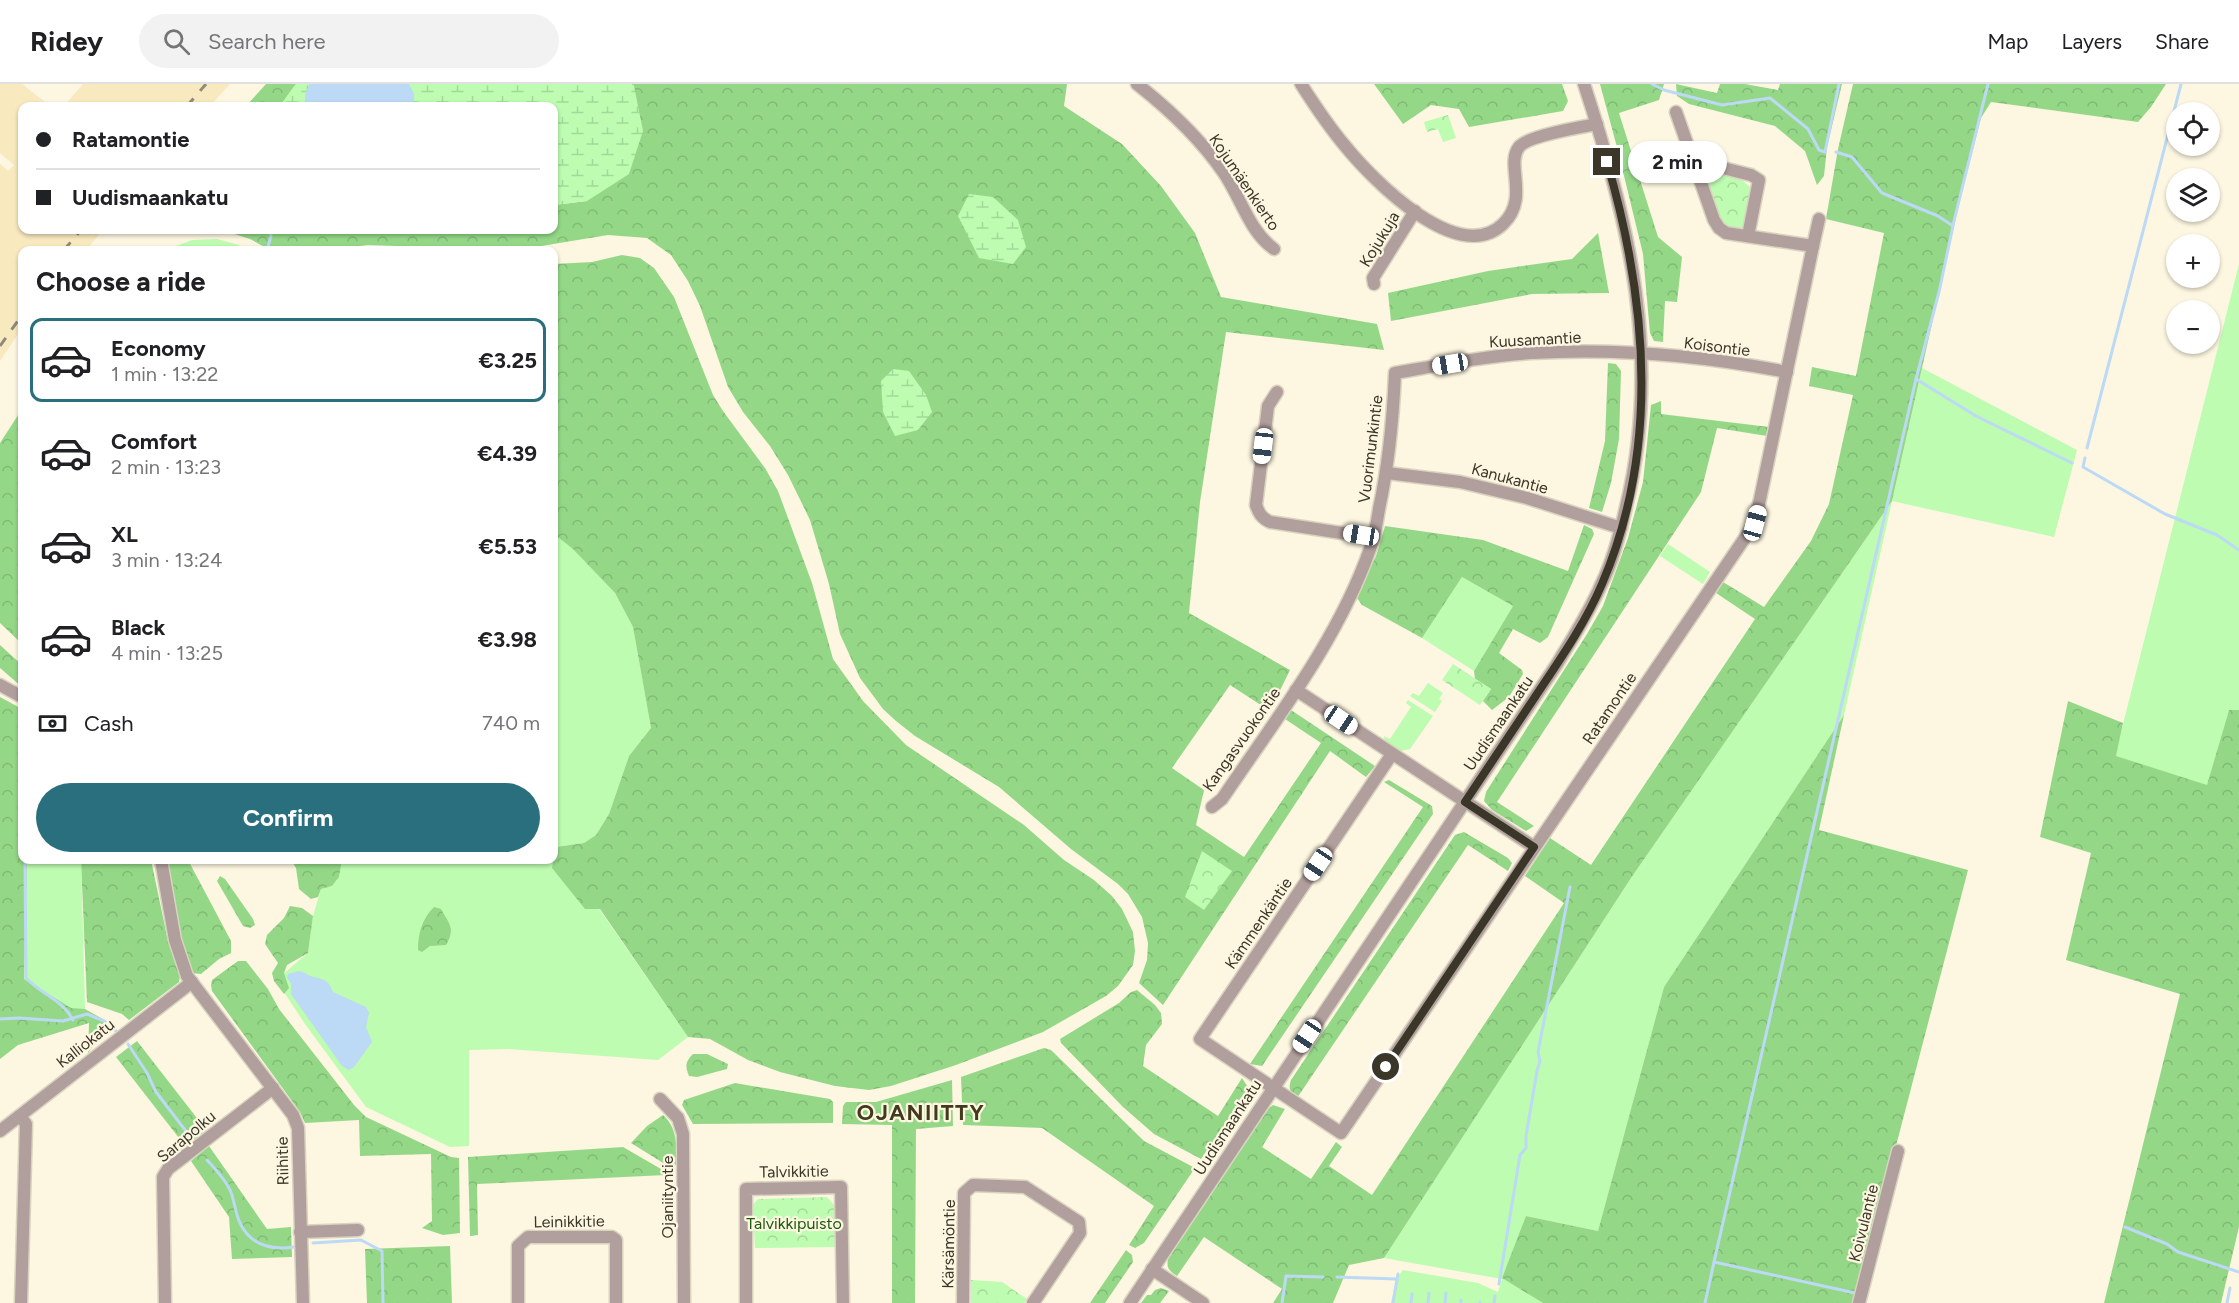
<!DOCTYPE html>
<meta charset="utf-8">
<style>
:root{--surface:#fff;--page:#f2f2f2;--text:#202124;--muted:#757577;--line:#e0e0e0;--accent:#296f7d}
body{margin:0;font-family:Figtree,sans-serif;background:var(--page);color:var(--text);height:100vh;display:flex;flex-direction:column;font-size:22px;white-space:nowrap}
*{box-sizing:border-box;margin:0}
p{font-size:20px;color:var(--muted)}
.icon{flex:none;width:33px;height:33px;fill:none;stroke:currentColor;stroke-width:2;stroke-linecap:round;stroke-linejoin:round}
.map{position:relative;flex:1;overflow:hidden}
.sheet{position:absolute;left:18px;top:162px;width:540px;height:618px;display:flex;flex-direction:column;background:var(--surface);border-radius:12px;box-shadow:0 2px 4px #0004}
.sheet>*{flex:none}
.guide{position:absolute;left:18px;top:18px;width:540px;height:132px;border-radius:12px;box-shadow:0 2px 4px #0004;display:grid;align-content:center;height:132px;padding:0 18px;background:var(--surface)}
.fabs{position:absolute;left:2166px;top:18px;display:grid;gap:12px}
.fabs a{display:grid;place-items:center;width:54px;height:54px;border-radius:50%;background:var(--surface);box-shadow:0 2px 4px #0004;font-size:30px}
.end{position:absolute;width:27px;height:27px;margin:-14px;border:8px solid #3a3628;background:#fff;box-shadow:0 0 0 3px #fff}
.from{border-radius:50%}
.bubble{position:absolute;height:42px;border-radius:21px;background:var(--surface);box-shadow:0 2px 4px #0004;font-size:20px;font-weight:700;line-height:42px;text-align:center}
.car{position:absolute;width:18px;height:36px;margin:-18px -9px;border-radius:8px;box-shadow:0 0 4px 2px #0007;background:linear-gradient(#fff 24%,#345 0 40%,#fff 0 76%,#345 0 86%,#fff 0)}
.guide b{display:flex;align-items:center;gap:21px;height:57px;font-size:22px}
.guide b+b{border-top:2px solid var(--line)}
.guide i{width:15px;height:15px;background:var(--text)}
ul{padding:0;list-style:none}
li{display:flex;align-items:center;gap:18px;height:84px;margin:0 12px 9px;padding:0 6px;border:3px solid transparent;border-radius:12px}
li div{flex:1}
li b{display:block;font-size:22px}
li em{font-style:normal;font-weight:700}
li.current{border-color:var(--accent)}
li>.icon{width:54px;height:54px;stroke-width:1.5}
h2{padding:0 18px;font-size:27px;line-height:72px}
.pay{display:flex;align-items:center;gap:15px;height:66px;padding:0 18px;font-size:22px}
.pay p{margin-inline-start:auto}
.primary-button{display:flex;gap:12px;margin-top:auto;padding:12px 18px}
.primary-button a{flex:1;height:69px;border-radius:36px;background:var(--accent);color:#fff;font-size:24px;font-weight:700;line-height:69px;text-align:center}
header{display:flex;align-items:center;gap:36px;box-sizing:border-box;height:84px;padding:0 30px;background:var(--surface);border-bottom:2px solid var(--line)}
header strong{font-size:28px}
nav{display:flex;gap:33px;margin-inline-start:auto;font-size:21px}
.search{width:420px;height:54px;background:var(--page);display:flex;align-items:center;gap:15px;box-sizing:border-box;padding:0 21px;border-radius:33px;color:var(--muted);font-size:22px}
.map>svg:first-child{display:block}
.built{fill:#f8e9bf}
.green{fill:#bdfcb1}
.forest{fill:url(#forest-crowns)}
.wetland{fill:url(#wetland-marsh)}
.park{fill:url(#park-crowns)}
.water{fill:#bcd9f6}
.lines{fill:none;stroke-linecap:round;stroke-linejoin:round}
.stream{stroke:#bcd9f6;stroke-width:3}
.minor-casing{stroke:#dad3c0;stroke-width:15}
.minor{stroke:#b19f9d;stroke-width:12}
.rail{stroke:#8f8a79;stroke-width:3;stroke-dasharray:10 10;stroke-linecap:butt}
.route{stroke:#3a3628;stroke-width:8}
.labels{text-anchor:middle;stroke-width:4.5;stroke-linejoin:round;paint-order:stroke}
.street-label{font-size:16px;fill:#3a3628;stroke:#fdf6e1}
.park-label{font-size:16px;fill:#1b5b0b;stroke:#fdf6e1}
.district-label{font-size:22px;font-weight:bold;letter-spacing:1.5px;fill:#43391c;stroke:#fdf6e1}
</style>
<header>
<strong>Ridey</strong>
<div class="search"><svg class="icon" aria-label="search" viewBox="0 0 24 24"><circle cx="10" cy="10" r="6"/><path d="M15 15l6 6"/></svg>Search here</div>
<nav><a>Map</a><a>Layers</a><a>Share</a></nav>
</header>
<div class="map">
<svg width="2239" height="1219" viewBox="0 0 2239 1219">
<defs>
<pattern id="forest-crowns" width="20" height="18" patternUnits="userSpaceOnUse" patternTransform="scale(1.5)"><rect width="20" height="18" fill="#94d887"/><path d="M2 6a3 3 0 1 1 6 0M12 15a3 3 0 1 1 6 0" fill="none" stroke="#80ba75"/></pattern>
<pattern id="wetland-marsh" width="20" height="14" patternUnits="userSpaceOnUse" patternTransform="scale(1.5)"><rect width="20" height="14" fill="#bdfcb1"/><path d="M1 5h8M5 5V1M11 12h8M15 12V8" fill="none" stroke="#a3d998"/></pattern>
<pattern id="park-crowns" width="20" height="18" patternUnits="userSpaceOnUse" patternTransform="scale(1.5)"><rect width="20" height="18" fill="#bdfcb1"/><path d="M2 6a3 3 0 1 1 6 0M12 15a3 3 0 1 1 6 0" fill="none" stroke="#a3d998"/></pattern>
</defs>
<rect width="100%" height="100%" fill="#fdf6e1"/>
<!-- built -->
<g class="built">
<polygon points="0,0 22,0 50,22 22,22 22,146 103,146 86,166 22,166 22,244 0,277 0,80 8,87 14,81 0,69"/>
<polygon points="83,0 230,0 210,22 64,22"/>
</g>
<!-- green -->
<g class="green">
<polygon points="217,155 239,161 246,166 174,166 176,162 192,156"/>
<polygon points="2239,180 2239,626 2229,626 2207,702 2115,672"/>
<polygon points="1922,284 2077,366 2054,453 1892,417 1844,631 1664,903 1598,1147 1527,1132 1502,1194 1543,1219 1391,1219 1396,1195 1403,1186 1478,1199 1498,1208 1502,1195 1384,1174 1631,794 1892,417"/>
<polygon points="554,450 572,463 615,509 633,543 651,644 629,672 609,730 596,751 584,759 556,763 688,953 658,976 508,965 469,966 469,1062 450,1063 366,1023 305,940 276,896 308,869 313,832 321,805 332,802 339,793 342,776 554,776"/>
<polygon points="1668,460 1710,488 1703,500 1660,472"/>
<polygon points="1462,493 1513,522 1474,587 1422,554"/>
<polygon points="1428,599 1443,609 1439,615 1442,617 1435,628 1410,612 1413,609 1419,612"/>
<polygon points="1408,616 1433,632 1410,665 1401,667 1385,657 1384,652 1390,655 1411,623 1406,619"/>
<polygon points="27,776 81,776 85,925 71,925 24,895"/>
</g>
<!-- forest -->
<g class="forest">
<polygon points="266,0 296,0 280,22 246,22"/>
<polygon points="631,0 1067,0 1064,22 1122,60 1161,102 1195,149 1221,213 1377,240 1384,266 1226,248 1200,418 1189,529 1290,586 1270,627 1230,601 1172,684 1204,706 1196,741 1244,773 1321,659 1285,635 1291,626 1375,682 1366,693 1330,667 1163,921 1139,899 1147,876 1148,859 1142,833 1128,810 1118,800 1071,765 999,703 915,652 896,637 883,625 860,594 840,550 829,500 810,436 788,391 770,362 743,328 728,303 700,222 688,197 671,171 647,154 608,151 517,166 368,161 326,166 270,166 250,155 222,146 554,146 554,121 587,117 634,2"/>
<polygon points="1374,0 1562,0 1568,17 1563,27 1469,43 1459,25 1431,21 1403,40"/>
<polygon points="1600,0 1664,0 1659,16 1619,29 1658,153 1682,173 1677,218 1665,217 1663,258 1654,257 1650,249 1643,170 1618,67"/>
<polygon points="1676,0 1717,9 1720,0 1745,0 1778,6 1780,0 1842,0 1827,63 1824,92 1817,101 1805,67 1775,42 1689,20 1677,12"/>
<path d="M 1853,0 L 2166,0 L 2151,23 L 2138,38 L 1991,18 L 1981,34 L 1959,120 L 1892,417 L 1631,794 L 1384,1174 L 1349,1181 L 1333,1219 L 1273,1219 L 1282,1205 L 1204,1153 L 1177,1192 C 1170,1187 1166,1185 1168,1175 L 1269,1024 L 1273,1021 L 1285,1025 L 1262,1063 L 1311,1095 L 1336,1058 L 1342,1063 L 1329,1082 L 1372,1111 L 1564,819 L 1525,792 L 1550,754 L 1591,781 L 1755,535 L 1716,509 L 1723,498 L 1764,523 L 1811,457 L 1829,420 L 1853,311 L 1809,302 L 1812,283 L 1856,292 L 1884,149 L 1826,135 L 1838,65 Z"/>
<polygon points="1598,149 1609,209 1532,210 1391,237 1388,209 1488,187 1572,175"/>
<polygon points="622,171 640,174 654,184 674,213 713,311 723,327 765,384 778,407 812,499 833,575 863,617 906,661 1024,741 1064,776 1094,796 1112,812 1122,825 1133,848 1135,867 1133,881 1118,902 1106,912 1043,948 956,981 891,1002 869,1006 835,1002 780,988 748,976 710,955 688,953 600,825 585,825 552,784 556,763 584,759 596,751 609,730 629,672 651,644 633,543 615,509 573,465 554,450 554,180 592,178"/>
<polygon points="1608,279 1616,280 1621,287 1619,355 1611,399 1602,428 1589,424 1605,357"/>
<polygon points="1661,317 1661,330 1769,343 1767,352 1717,344 1701,408 1497,718 1534,742 1526,747 1492,726 1484,717 1486,708 1587,550 1603,522 1628,454 1643,398 1651,321"/>
<polygon points="22,325 22,560 0,539 0,359"/>
<polygon points="1584,441 1592,445 1594,450 1548,553 1540,559 1513,545 1499,569 1522,586 1523,590 1509,613 1492,626 1483,617 1491,605 1475,595 1474,587 1513,522 1462,493 1422,554 1362,521 1357,514 1358,508 1376,472 1385,442 1483,456 1568,487"/>
<polygon points="0,561 22,581 22,603 0,584"/>
<polygon points="0,613 22,625 22,776 27,776 24,895 71,924 85,925 110,939 88,969 89,939 18,961 0,975"/>
<polygon points="2068,617 2123,639 2116,672 2207,701 2229,626 2239,626 2239,1143 2221,1219 2104,1219 2180,910 2066,876 2091,769 2040,753"/>
<polygon points="1844,631 1819,746 1968,786 1855,1219 1543,1219 1502,1194 1526,1132 1598,1147 1664,903"/>
<polygon points="1389,696 1432,722 1433,730 1262,982 1250,980 1423,723 1384,698"/>
<path d="M 1464,748 L 1508,774 L 1512,779 L 1508,787 L 1468,761 L 1297,1014 C 1290,1008 1288,1005 1291,996 L 1455,751 Z"/>
<polygon points="81,776 151,776 168,857 180,892 179,898 129,936 122,930 87,918"/>
<polygon points="167,776 188,776 231,857 231,869 219,875 201,890 190,889 182,867"/>
<polygon points="291,776 342,776 339,793 332,802 321,805 318,813 311,815 299,805 296,784"/>
<polygon points="220,792 225,795 253,835 255,841 250,844 243,842 217,797"/>
<polygon points="290,822 302,824 313,832 308,869 287,881 284,889 289,904 284,910 274,897 272,889 278,879 265,860 267,851 284,834"/>
<path d="M 434,823 L 441,825 C 449,840 456,844 446,861 L 430,862 L 422,868 L 418,866 C 418,849 422,835 434,823 Z"/>
<polygon points="238,877 246,877 268,905 279,925 354,1021 366,1033 451,1073 459,1074 460,1149 443,1151 422,1144 432,1137 431,1070 360,1072 359,1036 305,1039 300,1028 212,907 211,901 212,896"/>
<polygon points="1137,906 1155,921 1161,929 1162,940 1146,961 1143,982 1218,1032 1242,994 1249,1005 1201,1075 1154,1050 1123,1023 1061,959 1060,955 1119,919 1131,908"/>
<polygon points="137,957 207,1047 186,1063 116,973"/>
<polygon points="1044,964 1051,966 1144,1057 1195,1084 1144,1159 1135,1164 1129,1161 1154,1122 1042,1044 963,1041 961,993"/>
<path d="M 693,970 L 707,970 L 728,980 L 727,985 L 697,993 L 689,992 C 685,982 685,978 693,970 Z"/>
<polygon points="952,996 953,1042 916,1045 915,1219 892,1219 892,1041 842,1040 843,1022 846,1018 876,1018"/>
<polygon points="735,999 830,1015 833,1018 833,1039 693,1040 682,1021 684,1016"/>
<path d="M 663,1031 C 678,1044 676,1063 678,1081 L 668,1082 L 631,1059 L 647,1042 Z"/>
<polygon points="209,1062 267,1145 291,1143 292,1173 232,1175 229,1133 191,1077"/>
<polygon points="623,1063 661,1085 666,1091 477,1100 478,1151 470,1152 468,1073"/>
<polygon points="450,1162 452,1219 367,1219 365,1165"/>
<polygon points="1126,1166 1132,1171 1133,1178 1105,1219 1090,1219"/>
<polygon points="1161,1204 1169,1207 1160,1219 1141,1219 1147,1211 1151,1211 1155,1206"/>
</g>
<!-- wetland -->
<g class="wetland">
<polygon points="296,0 341,0 353,22 280,22"/>
<polygon points="372,0 631,0 634,2 643,47 629,90 587,117 554,121 554,22 387,22"/>
<polygon points="969,110 993,113 1018,136 1026,163 1013,180 979,174 958,132"/>
<polygon points="893,285 909,287 926,311 932,328 918,346 895,352 883,328 881,297"/>
</g>
<!-- park -->
<g class="park">
<polygon points="1448,31 1456,54 1443,58 1438,45 1427,48 1424,38"/>
<polygon points="1712,89 1741,95 1750,103 1745,143 1742,146 1722,142 1704,96 1707,91"/>
<polygon points="1453,580 1491,605 1480,621 1442,596"/>
<polygon points="1202,767 1232,787 1204,826 1185,813"/>
<polygon points="827,1113 834,1121 835,1163 755,1164 753,1121 758,1115"/>
<polygon points="971,1196 1002,1198 1027,1215 1024,1219 971,1219"/>
</g>
<!-- water -->
<g class="water">
<polygon points="309,0 409,0 414,10 413,22 305,22 305,12"/>
<path d="M 299,887 C 305,888 308,892 314,893 C 326,896 328,896 333,908 L 366,923 L 369,929 L 366,943 L 372,958 L 354,983 L 349,986 L 342,982 L 291,910 L 291,900 L 287,893 L 288,890 Z"/>
</g>
<g class="lines">
<!-- stream -->
<g class="stream">
<polyline points="1652,0 1664,6 1722,21 1770,14 1808,45 1819,66 1825,68 1839,0"/>
<polyline points="1836,68 1852,73 1882,109 1938,132 1953,142 1939,208 1916,295 1976,332 2072,379"/>
<polyline points="1953,141 1988,0"/>
<polyline points="267,166 271,152 270,146"/>
<polyline points="2087,364 2181,0"/>
<polyline points="2085,374 2083,383 2165,430 2217,451 2239,466"/>
<path d="M 25,776 L 26,894 C 41,910 63,916 73,936"/>
<polyline points="0,935 19,934 63,937 87,930 104,937 116,947"/>
<polyline points="128,960 147,989 156,1008 195,1059"/>
<path d="M 207,1076 C 215,1085 225,1095 230,1106 C 235,1117 235,1130 241,1141 C 252,1162 273,1166 294,1163"/>
<polyline points="2125,1143 2167,1160 2178,1168 2239,1188"/>
<polyline points="313,1159 361,1156 382,1167 383,1219"/>
<polyline points="1714,1178 1916,295"/>
<polyline points="1337,1193 1396,1195"/>
<polyline points="1499,1200 1520,1071 1526,1064 1526,1052 1537,987 1540,977 1538,968 1570,803"/>
<polyline points="1282,1219 1286,1192 1323,1193"/>
<polyline points="1393,1219 1398,1190"/>
<polyline points="1411,1219 1412,1210"/>
<polyline points="1428,1219 1429,1209"/>
<polyline points="1445,1219 1446,1209"/>
<polyline points="1461,1219 1461,1216"/>
<polyline points="1480,1219 1480,1218"/>
<polyline points="1494,1219 1495,1212"/>
<polyline points="1705,1219 1714,1178 1855,1209"/>
<polyline points="2227,1219 2230,1204"/>
</g>
<!-- minor casing -->
<g class="minor-casing">
<g id="minor">
<path d="M 1137,0 C 1170,26 1200,54 1224,89 C 1241,114 1249,147 1274,165"/>
<path d="M 1301,0 C 1315,22 1329,43 1346,63 C 1373,96 1458,183 1503,140 C 1530,114 1505,81 1519,63 C 1527,52 1581,43 1597,40"/>
<polyline points="1694,80 1703,79 1751,91 1759,96 1748,152"/>
<polyline points="1813,162 1819,135"/>
<polyline points="1374,200 1373,194 1415,127"/>
<path d="M 1277,308 L 1268,322 L 1256,421 C 1259,430 1262,434 1270,438 L 1374,454"/>
<polyline points="1387,389 1460,398 1527,414 1621,444"/>
<polyline points="0,601 22,613"/>
<polyline points="1296,606 1534,763"/>
<polyline points="1392,670 1200,955 1341,1049 1755,439 1813,162 1726,149 1719,144 1714,136 1676,28"/>
<path d="M 1212,723 L 1222,715 C 1276,635 1338,556 1370,465 C 1375,452 1377,438 1379,425 C 1389,379 1393,335 1395,289 C 1440,281 1486,272 1531,269 C 1616,264 1705,272 1787,288"/>
<polyline points="161,776 175,856 187,892 293,1031 298,1044 303,1219"/>
<polyline points="660,1015 678,1034 683,1050 684,1219"/>
<polyline points="20,1032 26,1040 21,1219"/>
<polyline points="0,1047 192,898"/>
<polyline points="300,1148 358,1146"/>
<polyline points="1152,1185 1203,1219"/>
<polyline points="165,1219 163,1093 168,1085 273,1004"/>
<polyline points="518,1219 518,1162 528,1153 612,1153 616,1156 616,1219"/>
<polyline points="746,1219 746,1105 841,1103 843,1219"/>
<polyline points="963,1219 964,1109 973,1101 1025,1103 1079,1138 1080,1149 1033,1219"/>
<path d="M 1130,1219 L 1557,580 C 1572,555 1589,529 1601,501 C 1613,477 1620,450 1626,423 C 1662,277 1630,140 1584,0"/>
<polyline points="1859,1219 1898,1067"/>
</g>
</g>
<!-- minor -->
<use href="#minor" class="minor"/>
<!-- rail -->
<g class="rail">
<polyline points="187,22 206,0"/>
<polyline points="64,166 81,146"/>
<polyline points="0,262 22,231"/>
</g>
</g>
<g class="lines">
<!-- route -->
<path class="route" d="M 1386,983 L 1534,763 L 1465,718 C 1488,683 1512,648 1535,613 C 1559,577 1585,540 1602,500 C 1660,365 1647,215 1607,78"/>
</g>
<g class="labels">
<!-- street labels -->
<g class="street-label">
<text transform="translate(1245 98) rotate(56)" y="6">Kojumäenkierto</text>
<text transform="translate(1379 155) rotate(-59)" y="6">Kojukuja</text>
<text transform="translate(1535 255) rotate(-3)" y="6">Kuusamantie</text>
<text transform="translate(1717 262) rotate(7)" y="6">Koisontie</text>
<text transform="translate(1370 365) rotate(-83)" y="6">Vuorimunkintie</text>
<text transform="translate(1510 394) rotate(15)" y="6">Kanukantie</text>
<text transform="translate(1609 624) rotate(-56)" y="6">Ratamontie</text>
<text transform="translate(1498 639) rotate(-56)" y="6">Uudismaankatu</text>
<text transform="translate(1241 655) rotate(-55)" y="6">Kangasvuokontie</text>
<text transform="translate(1258 839) rotate(-56)" y="6">Kämmenkäntie</text>
<text transform="translate(85 959) rotate(-38)" y="6">Kalliokatu</text>
<text transform="translate(1227 1043) rotate(-57)" y="6">Uudismaankatu</text>
<text transform="translate(186 1052) rotate(-40)" y="6">Sarapolku</text>
<text transform="translate(282 1077) rotate(-91)" y="6">Riihitie</text>
<text transform="translate(794 1087) rotate(-1)" y="6">Talvikkitie</text>
<text transform="translate(667 1113) rotate(-90)" y="6">Ojaniityntie</text>
<text transform="translate(569 1137) rotate(-1)" y="6">Leinikkitie</text>
<text transform="translate(1863 1139) rotate(-76)" y="6">Koivulantie</text>
<text transform="translate(948 1160) rotate(-89)" y="6">Kärsämöntie</text>
</g>
<!-- park labels -->
<g class="park-label">
<text x="794" y="1145">Talvikkipuisto</text>
</g>
<!-- district labels -->
<g class="district-label">
<text x="921" y="1036">OJANIITTY</text>
</g>
</g>
</svg>
<div class="fabs">
<a><svg class="icon" aria-label="locate" viewBox="0 0 24 24"><circle cx="12" cy="12" r="6"/><path d="M12 2v4M12 18v4M2 12h4M18 12h4"/></svg></a>
<a><svg class="icon" aria-label="layers" viewBox="0 0 24 24"><path d="M12 4l9 5-9 5-9-5zM3 14l9 5 9-5"/></svg></a>
<a>+</a>
<a>−</a>
</div>
<i class="end from" style="left:1386px;top:983px"></i>
<i class="end" style="left:1607px;top:78px"></i>
<div class="bubble" style="left:1628px;top:57px;width:99px">2 min</div>
<i class="car" style="left:1450px;top:280px;rotate:260deg"></i>
<i class="car" style="left:1263px;top:362px;rotate:187deg"></i>
<i class="car" style="left:1755px;top:439px;rotate:15deg"></i>
<i class="car" style="left:1361px;top:451px;rotate:279deg"></i>
<i class="car" style="left:1341px;top:636px;rotate:124deg"></i>
<i class="car" style="left:1318px;top:780px;rotate:214deg"></i>
<i class="car" style="left:1307px;top:952px;rotate:214deg"></i>
<div class="guide">
<b><i class="from"></i>Ratamontie</b>
<b><i></i>Uudismaankatu</b>
</div>
<section class="sheet">
<h2>Choose a ride</h2>
<ul>
<li class="current"><svg class="icon" aria-label="car" viewBox="0 0 24 24"><path d="M5 17H2v-5l4-1 3-4h7l3 4 3 1v5h-3M9 17h6M6 11h13"/><circle cx="7" cy="17" r="2"/><circle cx="17" cy="17" r="2"/></svg><div><b>Economy</b><p>1 min · 13:22</p></div><em>€3.25</em></li>
<li><svg class="icon" aria-label="car" viewBox="0 0 24 24"><path d="M5 17H2v-5l4-1 3-4h7l3 4 3 1v5h-3M9 17h6M6 11h13"/><circle cx="7" cy="17" r="2"/><circle cx="17" cy="17" r="2"/></svg><div><b>Comfort</b><p>2 min · 13:23</p></div><em>€4.39</em></li>
<li><svg class="icon" aria-label="car" viewBox="0 0 24 24"><path d="M5 17H2v-5l4-1 3-4h7l3 4 3 1v5h-3M9 17h6M6 11h13"/><circle cx="7" cy="17" r="2"/><circle cx="17" cy="17" r="2"/></svg><div><b>XL</b><p>3 min · 13:24</p></div><em>€5.53</em></li>
<li><svg class="icon" aria-label="car" viewBox="0 0 24 24"><path d="M5 17H2v-5l4-1 3-4h7l3 4 3 1v5h-3M9 17h6M6 11h13"/><circle cx="7" cy="17" r="2"/><circle cx="17" cy="17" r="2"/></svg><div><b>Black</b><p>4 min · 13:25</p></div><em>€3.98</em></li>
</ul>
<div class="pay"><svg class="icon" aria-label="cash" viewBox="0 0 24 24"><path d="M3 7h18v10H3z"/><circle cx="12" cy="12" r="2"/></svg>Cash<p>740 m</p></div>
<div class="primary-button"><a>Confirm</a></div>
</section>
</div>
